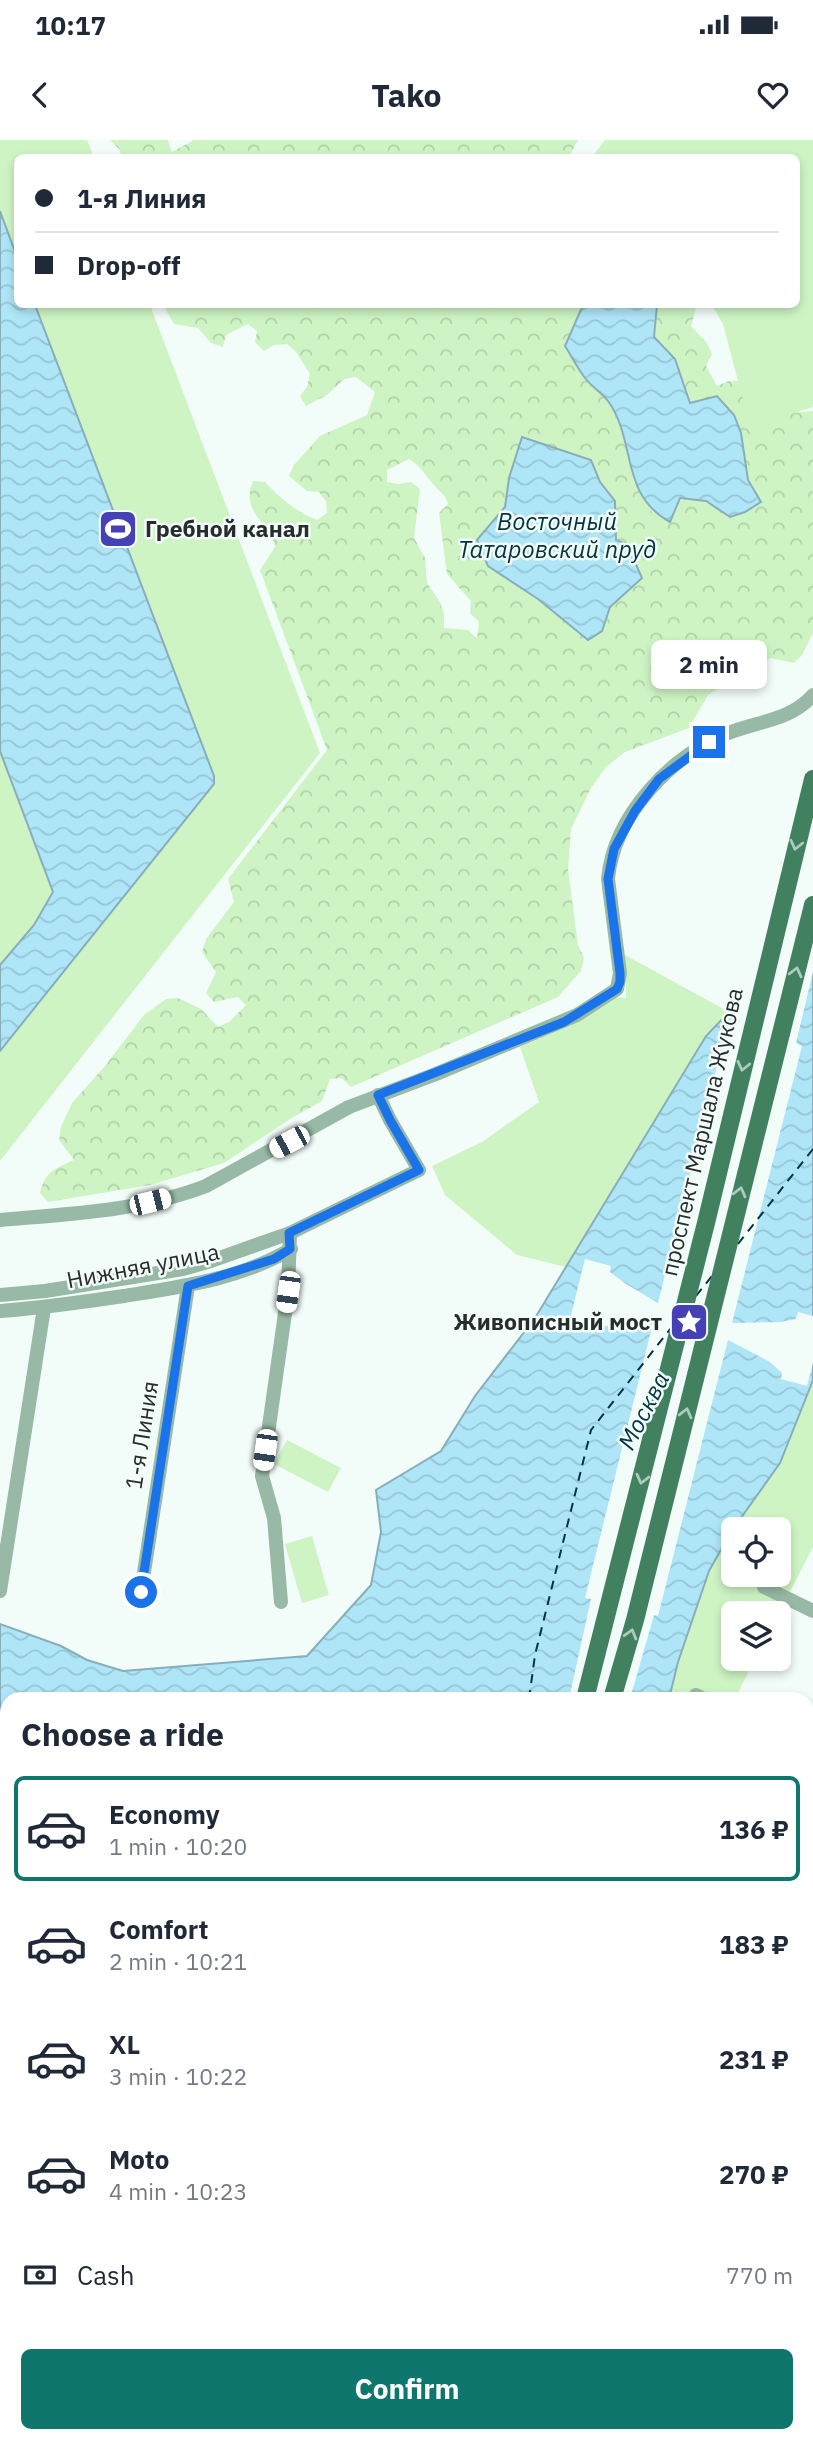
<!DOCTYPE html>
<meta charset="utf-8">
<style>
:root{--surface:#fff;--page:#f2f2f3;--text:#1f2937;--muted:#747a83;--line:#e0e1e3;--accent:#0f766e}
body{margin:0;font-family:"IBM Plex Sans",sans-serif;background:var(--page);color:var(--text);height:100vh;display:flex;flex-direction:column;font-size:26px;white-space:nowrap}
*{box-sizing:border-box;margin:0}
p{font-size:23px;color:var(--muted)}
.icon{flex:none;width:38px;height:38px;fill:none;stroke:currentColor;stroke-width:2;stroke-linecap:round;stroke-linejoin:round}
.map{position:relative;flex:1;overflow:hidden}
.panel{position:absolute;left:0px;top:1552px;width:814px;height:751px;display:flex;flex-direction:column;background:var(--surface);border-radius:21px 21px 0 0;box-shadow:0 4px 10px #0003}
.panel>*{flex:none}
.hud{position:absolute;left:14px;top:14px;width:786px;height:154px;border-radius:10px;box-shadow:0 4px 10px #0003;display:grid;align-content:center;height:154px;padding:0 21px;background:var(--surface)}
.controls{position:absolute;left:721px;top:1377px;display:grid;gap:14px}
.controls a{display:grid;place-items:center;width:70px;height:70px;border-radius:10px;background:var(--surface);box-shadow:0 4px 10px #0003;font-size:35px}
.end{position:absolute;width:32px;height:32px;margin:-16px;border:9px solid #1a73e8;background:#fff;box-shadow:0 0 0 4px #fff}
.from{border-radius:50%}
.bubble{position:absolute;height:49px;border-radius:10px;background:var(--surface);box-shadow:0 4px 10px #0003;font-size:23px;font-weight:800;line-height:49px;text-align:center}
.car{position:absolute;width:21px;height:42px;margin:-21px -10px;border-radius:9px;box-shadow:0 0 5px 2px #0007;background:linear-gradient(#fff 24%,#345 0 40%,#fff 0 76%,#345 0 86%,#fff 0)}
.hud b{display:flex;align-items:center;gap:24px;height:66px;font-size:26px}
.hud b+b{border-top:2px solid var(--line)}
.hud i{width:18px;height:18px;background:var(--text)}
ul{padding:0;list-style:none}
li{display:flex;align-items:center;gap:21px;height:105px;margin:0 14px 10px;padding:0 7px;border:4px solid transparent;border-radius:10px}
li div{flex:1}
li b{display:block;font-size:26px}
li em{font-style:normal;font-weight:800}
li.current{border-color:var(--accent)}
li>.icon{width:63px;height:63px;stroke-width:1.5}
h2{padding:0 21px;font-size:32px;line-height:84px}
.pay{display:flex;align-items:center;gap:18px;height:77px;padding:0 21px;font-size:26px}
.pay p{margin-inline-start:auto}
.button{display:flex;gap:14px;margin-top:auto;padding:14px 21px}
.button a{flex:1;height:80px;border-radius:10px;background:var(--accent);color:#fff;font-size:28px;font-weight:800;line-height:80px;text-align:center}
.status{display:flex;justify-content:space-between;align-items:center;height:49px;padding:0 35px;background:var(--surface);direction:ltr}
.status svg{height:19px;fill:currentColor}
header{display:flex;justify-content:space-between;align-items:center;height:91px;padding:0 21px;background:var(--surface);font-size:32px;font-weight:800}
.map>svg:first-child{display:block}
.grass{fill:url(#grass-dots)}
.forest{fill:url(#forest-crowns);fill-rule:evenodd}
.park{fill:#cef4c4;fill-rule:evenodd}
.water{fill:url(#water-waves);stroke:#87aeba;stroke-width:2}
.pier{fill:#f2fcf9}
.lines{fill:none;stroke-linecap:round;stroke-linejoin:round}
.ferry{stroke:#033440;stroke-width:2;stroke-dasharray:9 7;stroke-linecap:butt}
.minor{stroke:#98b9a5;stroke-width:14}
.major{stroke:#418160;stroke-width:18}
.oneway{stroke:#abcbbc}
.route{stroke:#1a73e8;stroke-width:9}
.labels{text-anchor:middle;stroke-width:5;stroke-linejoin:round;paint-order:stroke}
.poi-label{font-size:23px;font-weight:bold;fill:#292c2c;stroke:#f2fcf9;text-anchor:start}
.street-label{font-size:23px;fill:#292c2c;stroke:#f2fcf9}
.water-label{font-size:24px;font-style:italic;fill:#033440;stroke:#f2fcf9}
</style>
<div class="status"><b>10:17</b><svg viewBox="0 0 49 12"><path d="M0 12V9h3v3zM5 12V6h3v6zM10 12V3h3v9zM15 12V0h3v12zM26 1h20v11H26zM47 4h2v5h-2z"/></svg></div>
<header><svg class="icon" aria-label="back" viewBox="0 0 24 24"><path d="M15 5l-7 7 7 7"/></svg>Tako<svg class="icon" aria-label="heart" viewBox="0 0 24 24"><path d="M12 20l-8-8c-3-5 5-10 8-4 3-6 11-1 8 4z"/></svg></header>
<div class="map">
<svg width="813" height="2302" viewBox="0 0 813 2302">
<defs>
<pattern id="grass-dots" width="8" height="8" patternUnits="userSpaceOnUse" patternTransform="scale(1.75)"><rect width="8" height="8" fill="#cef4c4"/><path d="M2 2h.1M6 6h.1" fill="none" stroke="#b1d1a9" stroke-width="1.8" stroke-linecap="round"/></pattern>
<pattern id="forest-crowns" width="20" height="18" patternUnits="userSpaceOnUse" patternTransform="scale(1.75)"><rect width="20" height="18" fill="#cef4c4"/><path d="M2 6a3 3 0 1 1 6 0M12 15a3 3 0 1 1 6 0" fill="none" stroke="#b1d1a9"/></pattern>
<pattern id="water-waves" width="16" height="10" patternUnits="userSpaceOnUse" patternTransform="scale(1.75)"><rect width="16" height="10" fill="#afe6f7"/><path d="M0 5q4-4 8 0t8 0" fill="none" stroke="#97c5d4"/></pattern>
</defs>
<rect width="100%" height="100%" fill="#f2fcf9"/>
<!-- grass -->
<g class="grass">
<polygon points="807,1722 813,1725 813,1794 807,1799"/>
<polygon points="220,2296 264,2296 266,2302 227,2302"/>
</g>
<!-- forest -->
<g class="forest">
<polygon points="110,0 168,0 172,12 194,0 578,0 570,15 572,18 121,18 120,10"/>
<path d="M 163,165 L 583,165 L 586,239 L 609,261 L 620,285 L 634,342 L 653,373 C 690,353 695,354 730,377 L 761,361 L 748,340 L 744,319 L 690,263 L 675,219 L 654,197 L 657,165 L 697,165 L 691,186 L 707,203 L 712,214 L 706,226 L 717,246 L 729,241 L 741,241 L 791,273 L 813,271 L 813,493 L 802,515 L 794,523 L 770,518 L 740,540 L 718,549 L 708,555 L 689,588 L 625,612 L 606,627 L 591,648 L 571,689 L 568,729 L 578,805 L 584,818 L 581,831 L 558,857 L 351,947 L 342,938 L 330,939 L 322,961 L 290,979 L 224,1023 L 150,1045 L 48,1062 L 40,1053 C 45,1031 55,1029 74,1020 L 59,1000 L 61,987 L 72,963 L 105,926 L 144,875 L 166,859 L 178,858 L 201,869 L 218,887 L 229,882 L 246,865 L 238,857 L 214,862 L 206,853 L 216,832 L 202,812 L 206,799 L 234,762 L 228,739 L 327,610 L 260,430 L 275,407 C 269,379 240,375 253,341 L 265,342 C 281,359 295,371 317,380 L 327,373 L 326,361 L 319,352 L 307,351 L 289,336 L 294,325 L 320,296 L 367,275 L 375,252 L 356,237 L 344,239 L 327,255 L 306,266 L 300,256 L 307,247 L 310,234 L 296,212 L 287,204 L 274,205 L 264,211 L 255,202 L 257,191 L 248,184 L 226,195 L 223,207 L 211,203 L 198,188 L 174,184 ZM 522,298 L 591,320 L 600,342 L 615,361 L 616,401 L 642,438 L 610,467 L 538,459 L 488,426 L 477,400 L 505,367 ZM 409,319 C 423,328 424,334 434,345 C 441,354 444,352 448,364 L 439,373 L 447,434 L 471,461 L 470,473 L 479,482 L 477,499 L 468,490 L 444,488 L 444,474 L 440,462 L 427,443 L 425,418 L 414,398 L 420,349 L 411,342 L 399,344 L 387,342 L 387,330 Z"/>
<polygon points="0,1832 7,1833 7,1899 0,1900"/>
<polygon points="807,2009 813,2014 813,2174 807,2168"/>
</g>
<!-- park -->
<g class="park">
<polygon points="0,0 87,0 94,17 18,18 18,164 150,165 320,613 0,1021"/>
<polygon points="605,0 813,0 813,267 750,287 723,184 712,165 796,164 796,18 592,17"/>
<polygon points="625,815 729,872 706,896 566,1127 517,1115 445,1055 432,1026 482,1002 539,962 520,907 573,884 613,857 626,858"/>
<path d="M 813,1240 L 813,1407 L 779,1473 L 733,1474 L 733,1519 L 755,1519 L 735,1559 L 669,1559 L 678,1522 L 709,1431 L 731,1392 L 780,1323 ZM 733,1390 L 779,1390 L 779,1435 L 733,1435 Z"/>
<polygon points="287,1300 341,1328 328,1352 274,1324"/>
<polygon points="312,1396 329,1455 302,1463 285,1404"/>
</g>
<!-- water -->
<g class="water">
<polygon points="0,71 17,117 18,164 35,165 214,636 214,644 0,911 0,825 34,785 53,752 0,611"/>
<path d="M 583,165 L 657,165 L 654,197 L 675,219 L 690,263 L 717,256 L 734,275 L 741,293 L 748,340 L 761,362 L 745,372 L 730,377 L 706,361 L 680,358 L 670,382 C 619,354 637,301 608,261 C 602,253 592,247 585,238 C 578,229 572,217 565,206 Z"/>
<polygon points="522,297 591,320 600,342 615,361 616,400 627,404 642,438 610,467 602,491 588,500 538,459 488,426 477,400 505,367 509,338"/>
<polygon points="813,772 813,1240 780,1323 731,1392 709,1431 678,1522 669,1559 7,1559 7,1833 0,1832 0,1484 61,1506 87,1520 123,1531 307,1516 371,1445 381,1392 376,1350 441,1311 475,1256 535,1178 706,896 729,872 737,870"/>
<polygon points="807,1811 813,1814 813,2014 807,2009"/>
</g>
<!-- pier -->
<polygon class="pier" points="813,768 813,832 796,903 802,906 732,1183 780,1182 796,1179 798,1172 813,1176 813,1223 807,1246 781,1239 782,1233 770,1222 728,1200 658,1476 654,1475 630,1559 569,1559 591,1459 585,1458 653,1183 612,1185 596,1188 594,1193 568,1187 585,1119 611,1126 610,1132 623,1142 658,1163 727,886 733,885 740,861"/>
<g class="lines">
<!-- ferry -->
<g class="ferry">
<polyline points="738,1104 813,1009"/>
<polyline points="696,1156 712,1136"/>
<polyline points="529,1559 535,1515 591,1290 671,1188"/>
<polyline points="807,1888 813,1893"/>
</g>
<!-- minor -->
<g class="minor">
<path d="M 0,1080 C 69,1074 141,1071 206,1046 L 349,967 L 436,934 L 577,875 L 617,849 L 620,833 L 608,739 C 614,675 672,614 731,592 C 760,581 791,580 813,555"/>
<polyline points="0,1155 45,1151 183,1129 211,1121 290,1093 419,1030 390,980 378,955"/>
<path d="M 0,1171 C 42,1168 83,1162 124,1156 C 180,1147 241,1139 291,1109"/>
<polyline points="764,1447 813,1471"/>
<polyline points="0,1451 44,1168"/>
<polyline points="141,1452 188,1146"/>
<polyline points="281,1462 274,1378 262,1336 288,1152 290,1093"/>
<polyline points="696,1555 704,1559"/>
<polyline points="807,1611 813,1614"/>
<polyline points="807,1829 813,1824"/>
<polyline points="0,2026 7,2026"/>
<polyline points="807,2184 813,2192"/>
<polyline points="101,2296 103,2302"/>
</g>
<!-- major -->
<g class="major">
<polyline points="585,1559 706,1083 813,639"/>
<polyline points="612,1559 635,1480 813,765"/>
<polyline points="0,2155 7,2152"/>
<polyline points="0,2186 7,2183"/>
<polyline points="0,2218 7,2215"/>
<polyline points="0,2243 7,2241"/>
</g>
</g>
<!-- one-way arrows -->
<defs><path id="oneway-chevron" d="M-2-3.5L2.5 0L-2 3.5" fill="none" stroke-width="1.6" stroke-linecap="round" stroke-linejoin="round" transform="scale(1.75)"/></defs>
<g class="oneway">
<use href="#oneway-chevron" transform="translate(796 705) rotate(103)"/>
<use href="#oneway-chevron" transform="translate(796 832) rotate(-76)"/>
<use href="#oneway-chevron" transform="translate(743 926) rotate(103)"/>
<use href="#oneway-chevron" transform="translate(740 1052) rotate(-76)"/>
<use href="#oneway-chevron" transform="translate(686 1273) rotate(-76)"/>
<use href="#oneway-chevron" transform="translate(642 1339) rotate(104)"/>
<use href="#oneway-chevron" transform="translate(631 1494) rotate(-74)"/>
</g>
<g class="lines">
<!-- route -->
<polyline class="route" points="141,1452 188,1146 274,1119 290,1109 289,1093 419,1030 390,980 378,955 564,882 617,849 620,842 620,833 608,739 614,709 635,671 659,639 709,602"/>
</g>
<!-- icons -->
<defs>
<g id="stadium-square" transform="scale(2.0125)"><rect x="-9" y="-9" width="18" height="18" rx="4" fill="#4640b6" stroke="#f2fcf9"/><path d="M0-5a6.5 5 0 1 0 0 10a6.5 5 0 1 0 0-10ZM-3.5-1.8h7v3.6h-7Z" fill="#fff"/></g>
<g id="sight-square" transform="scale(2.0125)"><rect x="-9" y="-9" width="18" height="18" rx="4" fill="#4640b6" stroke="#f2fcf9"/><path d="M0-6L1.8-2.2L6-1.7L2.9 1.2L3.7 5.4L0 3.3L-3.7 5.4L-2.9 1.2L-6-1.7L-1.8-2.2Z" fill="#fff"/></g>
</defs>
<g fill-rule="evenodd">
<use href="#stadium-square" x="118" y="389"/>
<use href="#sight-square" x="689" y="1182"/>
</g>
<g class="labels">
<!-- poi labels -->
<g class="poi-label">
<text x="145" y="397">Гребной канал</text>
<text x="662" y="1190" text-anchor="end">Живописный мост</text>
</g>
<!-- street labels -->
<g class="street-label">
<text transform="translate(702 992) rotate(-77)" y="8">проспект Маршала Жукова</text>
<text transform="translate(143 1126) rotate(-11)" y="8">Нижняя улица</text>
<text transform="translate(142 1295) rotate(-81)" y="8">1-я Линия</text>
</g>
<!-- water labels -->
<g class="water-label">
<text x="557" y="390">Восточный<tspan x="557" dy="28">Татаровский пруд</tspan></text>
<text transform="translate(644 1271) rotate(-63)" y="8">Москва</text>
</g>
</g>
</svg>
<div class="controls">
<a><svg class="icon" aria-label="locate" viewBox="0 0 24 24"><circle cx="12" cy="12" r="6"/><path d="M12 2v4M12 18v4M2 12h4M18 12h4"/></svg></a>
<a><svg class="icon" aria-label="layers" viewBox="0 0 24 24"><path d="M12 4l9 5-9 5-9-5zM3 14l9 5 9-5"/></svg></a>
</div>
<i class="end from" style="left:141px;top:1452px"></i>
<i class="end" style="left:709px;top:602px"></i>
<div class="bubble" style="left:651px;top:500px;width:116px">2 min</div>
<i class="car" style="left:289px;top:1002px;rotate:242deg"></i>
<i class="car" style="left:150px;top:1062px;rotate:76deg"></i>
<i class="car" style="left:288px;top:1152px;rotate:188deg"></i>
<i class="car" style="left:265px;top:1310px;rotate:188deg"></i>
<div class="hud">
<b><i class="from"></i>1-я Линия</b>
<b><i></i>Drop-off</b>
</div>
<section class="panel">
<h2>Choose a ride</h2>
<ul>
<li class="current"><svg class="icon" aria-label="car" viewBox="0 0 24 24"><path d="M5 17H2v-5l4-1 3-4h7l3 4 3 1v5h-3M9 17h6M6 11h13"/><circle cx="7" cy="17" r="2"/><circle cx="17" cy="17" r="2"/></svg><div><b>Economy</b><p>1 min · 10:20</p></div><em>136 ₽</em></li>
<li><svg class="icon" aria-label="car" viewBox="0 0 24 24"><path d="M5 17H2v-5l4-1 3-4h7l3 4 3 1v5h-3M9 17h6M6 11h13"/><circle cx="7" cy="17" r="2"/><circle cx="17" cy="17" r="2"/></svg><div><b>Comfort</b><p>2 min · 10:21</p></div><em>183 ₽</em></li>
<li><svg class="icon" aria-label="car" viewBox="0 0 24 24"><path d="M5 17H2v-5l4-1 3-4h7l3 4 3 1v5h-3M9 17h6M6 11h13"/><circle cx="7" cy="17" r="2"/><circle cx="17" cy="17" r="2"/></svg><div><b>XL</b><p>3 min · 10:22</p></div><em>231 ₽</em></li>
<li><svg class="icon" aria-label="car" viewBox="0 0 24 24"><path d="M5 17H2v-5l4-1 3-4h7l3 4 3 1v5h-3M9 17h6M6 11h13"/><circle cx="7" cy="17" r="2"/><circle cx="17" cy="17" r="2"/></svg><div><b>Moto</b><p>4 min · 10:23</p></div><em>270 ₽</em></li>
</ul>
<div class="pay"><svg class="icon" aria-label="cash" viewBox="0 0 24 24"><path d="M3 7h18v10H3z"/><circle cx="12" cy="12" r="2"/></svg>Cash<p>770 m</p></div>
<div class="button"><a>Confirm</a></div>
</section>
</div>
